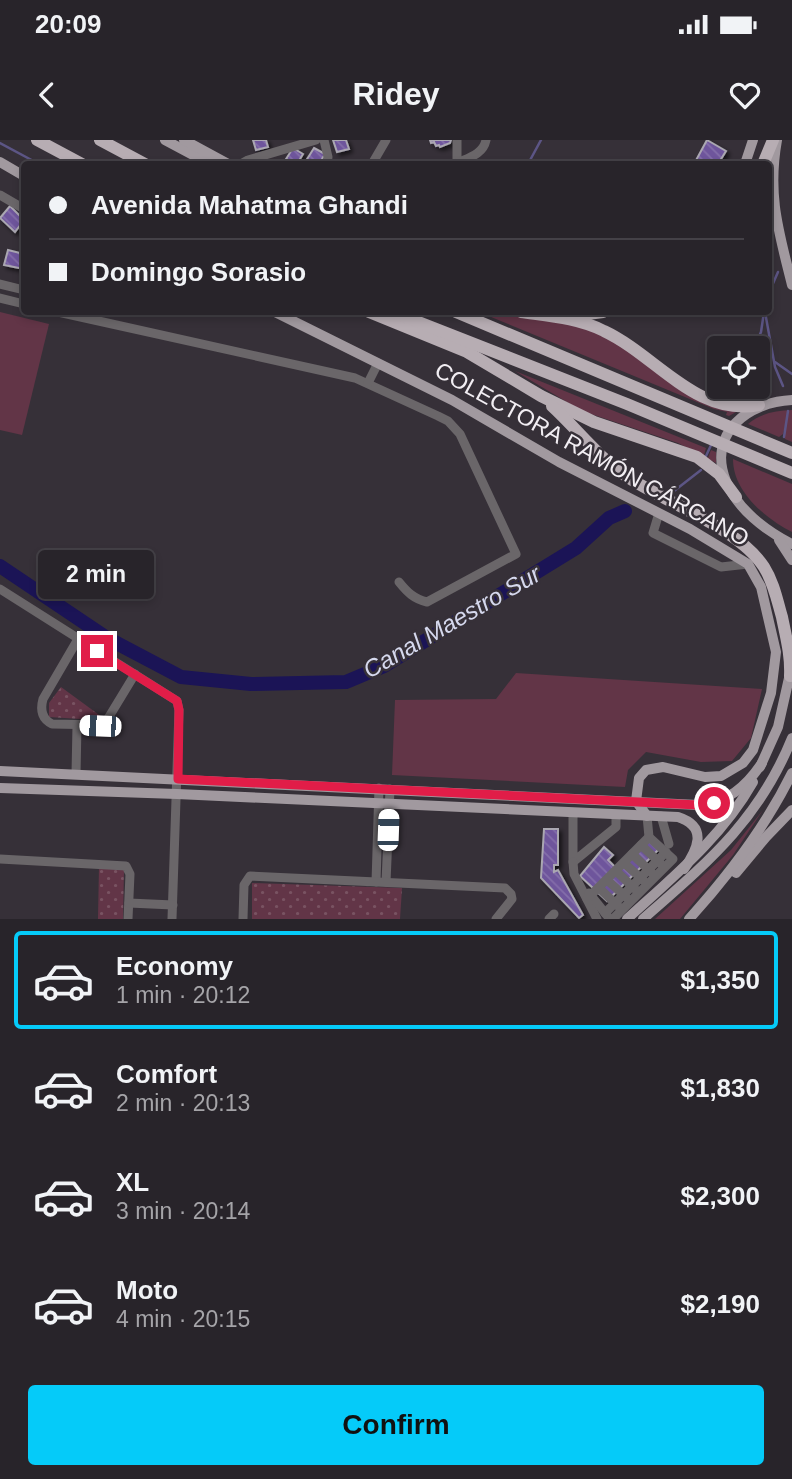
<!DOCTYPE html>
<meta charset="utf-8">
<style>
:root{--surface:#28242a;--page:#343036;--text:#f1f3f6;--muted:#a5a4a8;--line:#444147;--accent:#05cbf9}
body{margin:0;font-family:Arial,sans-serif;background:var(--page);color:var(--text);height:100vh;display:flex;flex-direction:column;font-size:26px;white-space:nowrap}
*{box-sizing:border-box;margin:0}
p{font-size:23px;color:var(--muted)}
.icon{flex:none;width:38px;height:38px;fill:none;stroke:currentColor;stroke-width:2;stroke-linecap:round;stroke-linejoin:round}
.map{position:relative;height:779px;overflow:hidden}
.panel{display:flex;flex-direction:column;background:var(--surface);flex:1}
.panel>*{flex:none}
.guide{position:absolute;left:21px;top:21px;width:751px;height:154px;border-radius:7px;box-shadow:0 4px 10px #0003,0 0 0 2px var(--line);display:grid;align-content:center;height:154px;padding:0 28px;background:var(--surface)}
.controls{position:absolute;left:707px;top:196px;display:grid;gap:14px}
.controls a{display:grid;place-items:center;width:63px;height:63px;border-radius:7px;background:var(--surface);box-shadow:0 4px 10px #0003,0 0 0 2px var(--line);font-size:35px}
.end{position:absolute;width:32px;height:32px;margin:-16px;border:9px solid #e11d48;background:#fff;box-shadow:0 0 0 4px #fff}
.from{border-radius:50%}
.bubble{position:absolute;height:49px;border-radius:7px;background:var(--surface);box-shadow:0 4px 10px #0003,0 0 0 2px var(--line);font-size:23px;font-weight:800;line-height:49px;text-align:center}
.car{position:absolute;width:21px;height:42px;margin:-21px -10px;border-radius:9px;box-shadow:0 0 5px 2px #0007;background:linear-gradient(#fff 24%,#345 0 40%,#fff 0 76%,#345 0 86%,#fff 0)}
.guide b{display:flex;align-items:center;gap:24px;height:66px;font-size:26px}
.guide b+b{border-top:2px solid var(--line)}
.guide i{width:18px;height:18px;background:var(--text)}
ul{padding:12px 0 0;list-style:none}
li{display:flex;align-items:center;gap:21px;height:98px;margin:0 14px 10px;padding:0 14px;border:4px solid transparent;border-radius:7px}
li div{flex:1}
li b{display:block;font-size:26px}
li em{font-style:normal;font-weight:800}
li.on{border-color:var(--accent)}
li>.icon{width:63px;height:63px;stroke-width:1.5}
.action{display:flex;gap:14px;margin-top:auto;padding:14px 28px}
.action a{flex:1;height:80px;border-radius:7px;background:var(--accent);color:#111;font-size:28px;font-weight:800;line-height:80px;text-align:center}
.status{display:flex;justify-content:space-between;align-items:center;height:49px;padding:0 35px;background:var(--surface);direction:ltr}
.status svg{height:19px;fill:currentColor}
header{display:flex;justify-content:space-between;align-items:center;height:91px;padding:0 28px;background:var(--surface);font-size:32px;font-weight:800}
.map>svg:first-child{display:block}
.grass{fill:#623547}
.park{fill:url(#park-dots)}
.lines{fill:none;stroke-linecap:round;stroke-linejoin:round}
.stream{stroke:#5c5585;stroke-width:2.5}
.river{stroke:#1b1456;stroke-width:14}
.building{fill:url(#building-back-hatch);stroke:#aaa7b1;stroke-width:2;filter:url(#shadow)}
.minor{stroke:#6a6669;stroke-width:9}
.major{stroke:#a1999f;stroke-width:10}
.highway{stroke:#b7adb3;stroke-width:12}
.route{stroke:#e11d48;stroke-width:9}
.labels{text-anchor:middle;stroke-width:5;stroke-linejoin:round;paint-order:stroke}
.street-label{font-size:23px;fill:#f2eef3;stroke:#363038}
.water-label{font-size:24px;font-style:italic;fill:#d5d8ed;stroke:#363038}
</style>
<div class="status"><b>20:09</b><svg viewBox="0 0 49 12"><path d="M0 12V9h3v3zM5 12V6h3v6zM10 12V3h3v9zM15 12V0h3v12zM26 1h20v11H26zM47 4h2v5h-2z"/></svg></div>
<header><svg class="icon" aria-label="back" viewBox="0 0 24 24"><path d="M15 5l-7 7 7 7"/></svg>Ridey<svg class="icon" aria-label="heart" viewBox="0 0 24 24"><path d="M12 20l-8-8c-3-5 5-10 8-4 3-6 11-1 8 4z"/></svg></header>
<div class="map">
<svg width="792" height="779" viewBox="0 0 792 779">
<defs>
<pattern id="park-dots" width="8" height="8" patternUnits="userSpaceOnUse" patternTransform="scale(1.75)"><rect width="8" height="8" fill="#623547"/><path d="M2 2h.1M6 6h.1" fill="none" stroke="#795362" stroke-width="1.8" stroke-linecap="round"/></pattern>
<pattern id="building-back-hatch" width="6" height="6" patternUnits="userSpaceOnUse" patternTransform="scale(1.75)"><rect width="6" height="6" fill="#6e559c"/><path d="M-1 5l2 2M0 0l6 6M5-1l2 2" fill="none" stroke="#836eaa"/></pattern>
<filter id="shadow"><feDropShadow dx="3" dy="3" stdDeviation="2" flood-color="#0009"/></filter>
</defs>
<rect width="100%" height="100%" fill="#363038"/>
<!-- grass -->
<g class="grass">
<polygon points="0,172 49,184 22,295 0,290"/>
<polygon points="479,172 572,183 603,194 707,265 736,272 729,276 726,275 727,272 714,269"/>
<polygon points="515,231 706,308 704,315 708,318 711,310 716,312 716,323 678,303 582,271"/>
<path d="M 792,270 L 792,302 L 785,299 L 784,296 L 789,271 L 783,294 L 779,297 L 748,284 C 761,273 775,271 792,270 Z"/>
<path d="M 733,319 L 792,344 L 792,392 C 765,378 733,352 733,319 Z"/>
<polygon points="516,533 762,549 751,598 732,621 701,622 646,612 628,630 625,647 392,635 395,560 496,559"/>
<polygon points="763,670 733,715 680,779 655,779 731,710"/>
</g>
<!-- park -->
<g class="park">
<polygon points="61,547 102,577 96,580 49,577 49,563"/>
<polygon points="99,727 124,730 123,779 98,779"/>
<polygon points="252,743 402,748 400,779 252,779"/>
</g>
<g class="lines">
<!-- stream -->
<g class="stream">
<polyline points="0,3 39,24"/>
<polyline points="528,24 541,0"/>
<polyline points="768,155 778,132"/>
<polyline points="765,172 775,227 783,246"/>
<polyline points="754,208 761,192 764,172"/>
<polyline points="775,222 792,234"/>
<polyline points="730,259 734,247"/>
<polyline points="784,297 788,271"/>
<polyline points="706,316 712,303"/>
<polyline points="674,351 701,330"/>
</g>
<!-- river -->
<polyline class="river" points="0,426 107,498 181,537 251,544 346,542 384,526 576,408 609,378 625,371"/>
</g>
<!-- building -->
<g class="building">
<polygon points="253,0 266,0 268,7 256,10"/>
<polygon points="333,0 346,0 349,9 337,12"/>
<polygon points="430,0 451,0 450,3 440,7 439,5 436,6 434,2 431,3"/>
<polygon points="707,0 726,11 718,24 694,24"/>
<polygon points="293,8 303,14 297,24 286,19"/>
<polygon points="314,8 325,14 319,24 304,24"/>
<polygon points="10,66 24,80 15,92 0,78"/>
<polygon points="8,110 24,114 24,129 4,125"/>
<polygon points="544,689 558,689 558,725 554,725 554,732 558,730 583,775 579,778 541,738"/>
<polygon points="649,698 660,708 607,761 580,736 604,707 613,715 608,720 618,730"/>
</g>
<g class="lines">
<!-- minor -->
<g class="minor">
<polyline points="324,0 328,17 327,24"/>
<polyline points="457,0 457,23"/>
<polyline points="241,24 248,20 316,0"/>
<polyline points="372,24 386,0"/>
<path d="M 455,24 C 467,18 483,15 486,0"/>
<polyline points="0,55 24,69"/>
<polyline points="0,144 24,150"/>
<polyline points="0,158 24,164"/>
<path d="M 58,172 L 355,238 L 438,276 L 448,281 L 460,294 L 516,414 L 427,462 C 414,459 407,452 399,442"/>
<polyline points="368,243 378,223"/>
<polyline points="659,373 653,393 721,427 748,424"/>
<polyline points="0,449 177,561 179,570 172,779"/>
<path d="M 78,499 L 43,559 C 40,570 42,579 52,584 L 104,585 L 135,534"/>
<polyline points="76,634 77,585"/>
<polyline points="573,673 573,722 616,687 616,675"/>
<polyline points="661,676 669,704"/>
<polyline points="641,705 661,724"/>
<polyline points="632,714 652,733"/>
<polyline points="0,719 126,726 130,734 128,779"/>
<polyline points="573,722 574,734 597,779"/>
<polyline points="624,723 644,741"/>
<polyline points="616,731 636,750"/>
<polyline points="607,740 627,758"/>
<polyline points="376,742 379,648"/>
<polyline points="386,742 390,649"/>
<polyline points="599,748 619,767"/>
<polyline points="589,753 609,778"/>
<polyline points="587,759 649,697"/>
<polyline points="129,763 173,765"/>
<polyline points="605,773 666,712"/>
<polyline points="243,779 244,745 250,736 505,748 511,754 512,759 496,779"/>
<polyline points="549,779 554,774"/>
<polyline points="613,779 673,719 649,697 647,676"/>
</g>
<!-- major -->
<g class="major">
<polyline points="165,0 210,24"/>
<polyline points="184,0 228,24"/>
<path d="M 777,0 C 767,56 779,92 792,145"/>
<polyline points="0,22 24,36"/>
<polyline points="745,24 753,0"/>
<polyline points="275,172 452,260 559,322 690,389 748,424 761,447 776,512 771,553 753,610 743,623 721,636 705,637 663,627 646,630 639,638 636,661 647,676"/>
<path d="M 792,260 C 748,262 707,293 726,341 C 737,369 766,391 792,404"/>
<polyline points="779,400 792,420"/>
<polyline points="760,627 778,587 791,529"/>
<path d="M 0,631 L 698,665 C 727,663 746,647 762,623"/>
<path d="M 0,648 L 177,654 L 678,677 C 709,687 697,710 684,729"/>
<polyline points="736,733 766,697 792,670"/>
<path d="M 627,779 C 673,737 722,697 753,642"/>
<path d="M 643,779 C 708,722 759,680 792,598"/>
<path d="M 689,779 C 729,735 766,686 792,633"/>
</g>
<!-- highway -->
<g class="highway">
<polyline points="37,0 82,24"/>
<polyline points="100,0 145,24"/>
<polyline points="763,24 773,0"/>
<polyline points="369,172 467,212 541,256 594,282 697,317 719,334 736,357"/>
<polyline points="393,172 627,264 792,333"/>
<polyline points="456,172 792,313"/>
<path d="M 521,172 C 549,176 578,178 604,191 C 657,216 696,277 759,265"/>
<polyline points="572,176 603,172"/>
<path d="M 552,266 C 577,289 597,316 626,336 C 666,363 739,388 764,427 C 774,443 777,460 782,477 C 786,497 791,515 790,536"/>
</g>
</g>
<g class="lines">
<!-- route -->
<polyline class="route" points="97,511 177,561 179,570 178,639 698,665 714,663"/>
</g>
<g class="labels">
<!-- street labels -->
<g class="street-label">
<text transform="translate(592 314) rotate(29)" y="8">COLECTORA RAMÓN CÁRCANO</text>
</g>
<!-- water labels -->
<g class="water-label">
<text transform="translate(452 482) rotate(-30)" y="8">Canal Maestro Sur</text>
</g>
</g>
</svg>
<div class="controls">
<a><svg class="icon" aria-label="locate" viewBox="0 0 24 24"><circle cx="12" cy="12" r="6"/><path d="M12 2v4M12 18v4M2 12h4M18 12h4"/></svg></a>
</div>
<i class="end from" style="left:714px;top:663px"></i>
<i class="end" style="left:97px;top:511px"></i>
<div class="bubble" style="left:38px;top:410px;width:116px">2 min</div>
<i class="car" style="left:100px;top:586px;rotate:272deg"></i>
<i class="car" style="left:388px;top:690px;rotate:2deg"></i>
<div class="guide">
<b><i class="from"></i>Avenida Mahatma Ghandi</b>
<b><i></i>Domingo Sorasio</b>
</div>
</div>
<section class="panel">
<ul>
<li class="on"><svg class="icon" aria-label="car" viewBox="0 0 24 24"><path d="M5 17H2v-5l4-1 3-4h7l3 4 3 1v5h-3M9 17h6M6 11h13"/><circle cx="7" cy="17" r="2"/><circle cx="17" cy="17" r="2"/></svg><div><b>Economy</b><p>1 min · 20:12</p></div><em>$1,350</em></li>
<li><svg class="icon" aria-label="car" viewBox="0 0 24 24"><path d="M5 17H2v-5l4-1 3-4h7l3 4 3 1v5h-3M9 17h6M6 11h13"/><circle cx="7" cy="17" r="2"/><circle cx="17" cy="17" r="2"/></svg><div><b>Comfort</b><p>2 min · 20:13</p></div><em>$1,830</em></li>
<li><svg class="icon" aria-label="car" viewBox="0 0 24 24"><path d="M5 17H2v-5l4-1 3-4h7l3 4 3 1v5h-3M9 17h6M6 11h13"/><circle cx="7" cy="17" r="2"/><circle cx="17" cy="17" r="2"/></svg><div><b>XL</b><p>3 min · 20:14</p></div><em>$2,300</em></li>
<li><svg class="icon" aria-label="car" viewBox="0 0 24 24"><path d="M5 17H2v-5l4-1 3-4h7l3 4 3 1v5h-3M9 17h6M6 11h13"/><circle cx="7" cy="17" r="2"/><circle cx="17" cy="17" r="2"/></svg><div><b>Moto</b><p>4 min · 20:15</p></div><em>$2,190</em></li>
</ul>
<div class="action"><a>Confirm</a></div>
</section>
